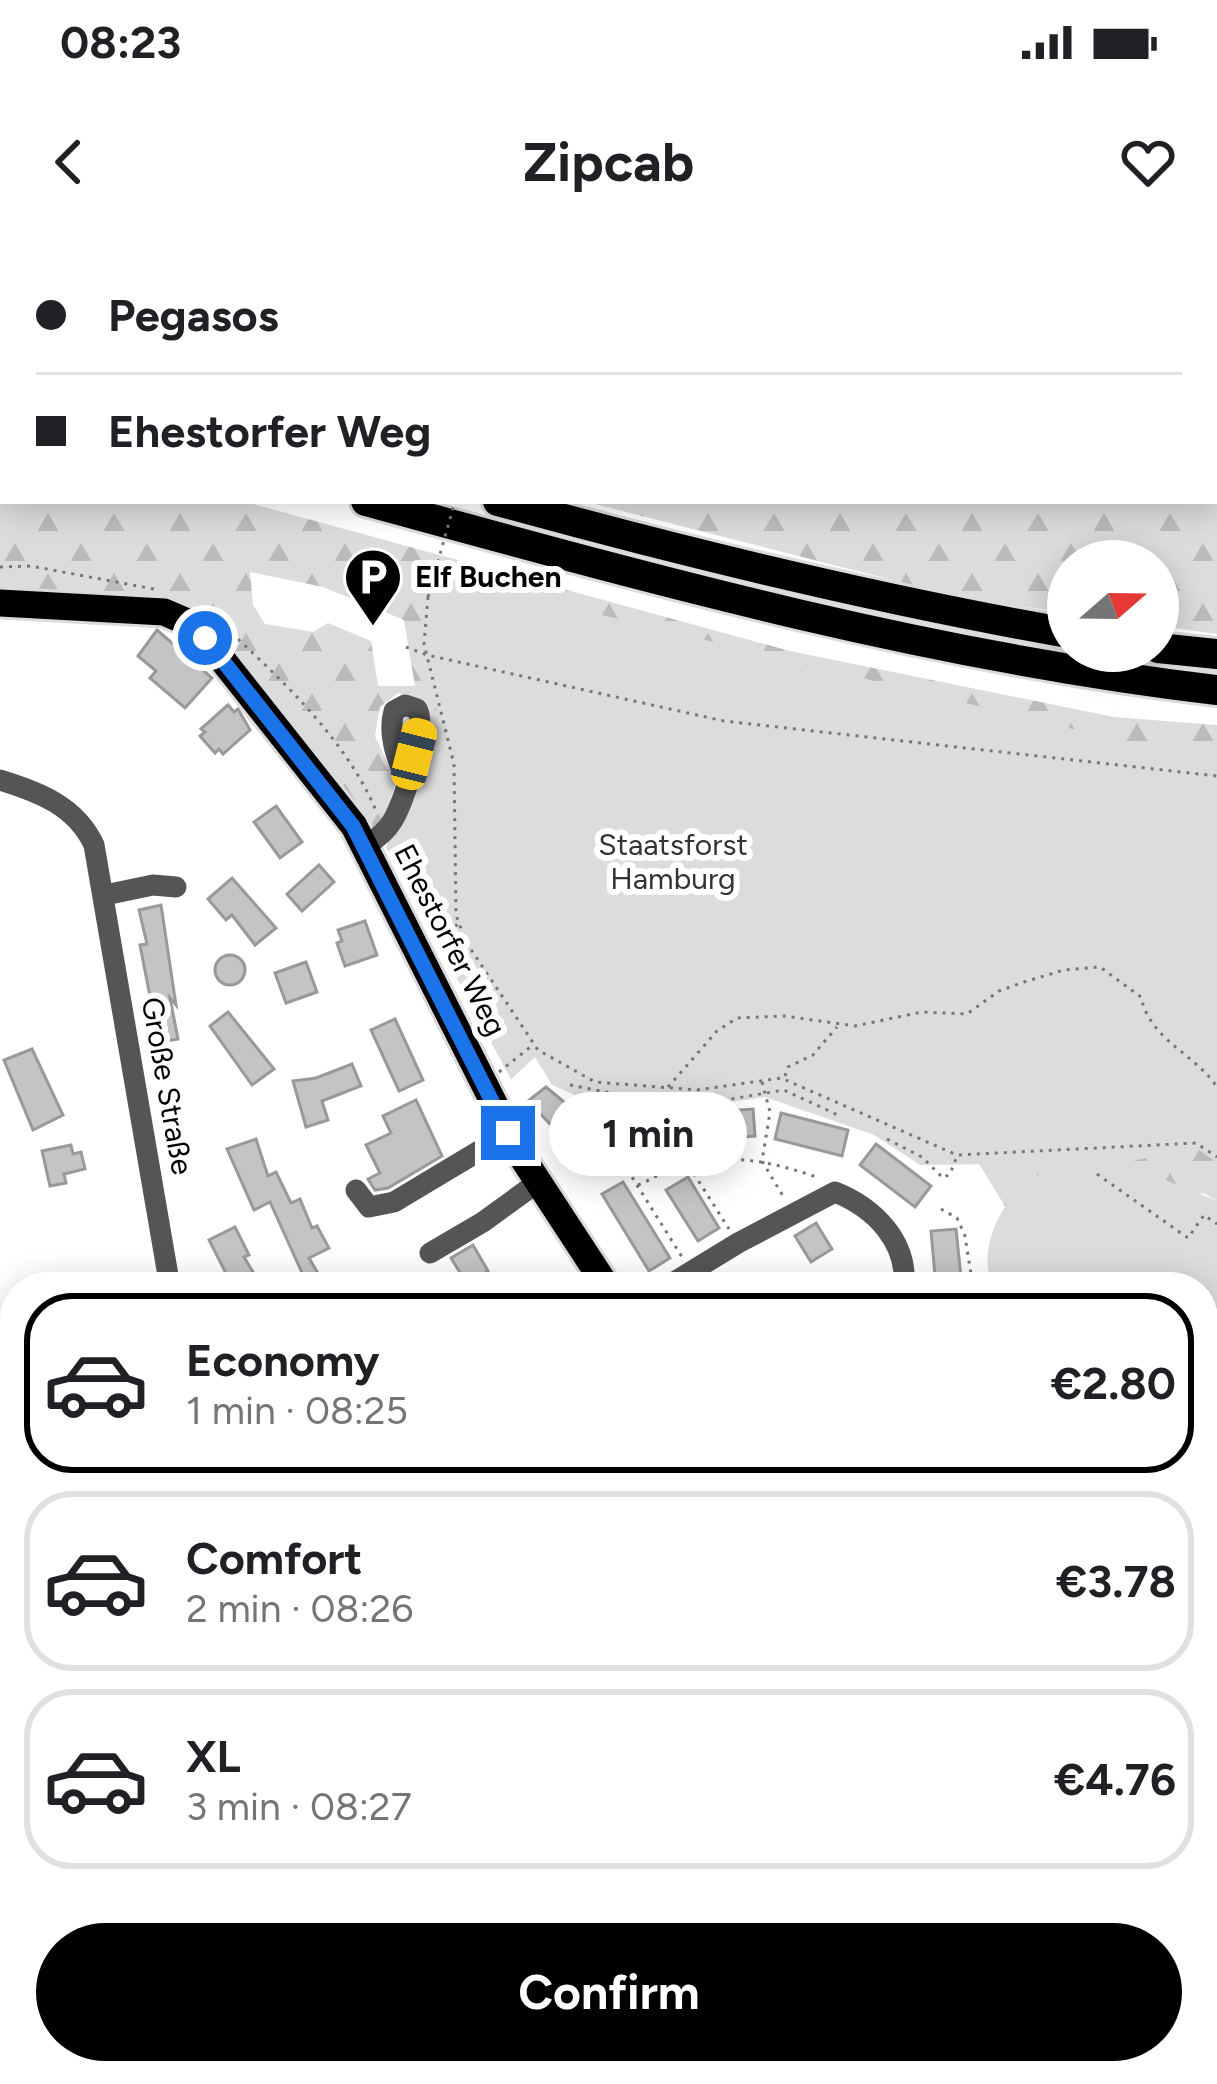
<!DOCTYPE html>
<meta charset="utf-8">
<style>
:root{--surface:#fff;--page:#f2f2f2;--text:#202124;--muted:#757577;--line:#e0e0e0;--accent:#000}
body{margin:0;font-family:Figtree,sans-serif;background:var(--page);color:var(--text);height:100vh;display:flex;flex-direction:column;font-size:45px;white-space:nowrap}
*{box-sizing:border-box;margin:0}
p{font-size:39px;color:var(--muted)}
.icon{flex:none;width:66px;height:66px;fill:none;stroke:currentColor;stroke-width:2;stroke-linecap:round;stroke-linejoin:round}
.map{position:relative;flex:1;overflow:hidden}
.side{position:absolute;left:0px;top:1032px;width:1218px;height:813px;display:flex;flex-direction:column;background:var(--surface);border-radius:48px 48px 0 0;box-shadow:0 6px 30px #0003}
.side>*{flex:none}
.guide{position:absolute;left:0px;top:0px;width:1218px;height:264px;box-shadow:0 6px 30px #0003;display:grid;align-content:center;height:264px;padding:0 36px;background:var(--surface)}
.needle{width:78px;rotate:70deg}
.fabs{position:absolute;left:1047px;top:300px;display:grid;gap:24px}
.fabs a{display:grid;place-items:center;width:132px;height:132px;border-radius:50%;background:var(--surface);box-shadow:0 6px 30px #0003;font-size:60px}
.end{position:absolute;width:54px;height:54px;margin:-27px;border:15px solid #1a73e8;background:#fff;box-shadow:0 0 0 6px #fff}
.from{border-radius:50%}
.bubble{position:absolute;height:84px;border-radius:42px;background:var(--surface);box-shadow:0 6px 30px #0003;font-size:39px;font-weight:700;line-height:84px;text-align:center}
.car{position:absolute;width:36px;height:72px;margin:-36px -18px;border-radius:15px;box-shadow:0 0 9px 3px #0007;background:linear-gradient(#f5c518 24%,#345 0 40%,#f5c518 0 76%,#345 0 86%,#f5c518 0)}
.guide b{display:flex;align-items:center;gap:42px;height:114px;font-size:45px}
.guide b+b{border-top:3px solid var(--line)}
.guide i{width:30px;height:30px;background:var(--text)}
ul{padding:21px 0 0;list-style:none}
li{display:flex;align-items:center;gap:36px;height:180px;margin:0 24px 18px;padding:0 12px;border:6px solid var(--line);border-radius:48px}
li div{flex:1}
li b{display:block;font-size:45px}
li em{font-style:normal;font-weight:700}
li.selected{border-color:var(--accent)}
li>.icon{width:108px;height:108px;stroke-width:1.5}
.cta{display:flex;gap:24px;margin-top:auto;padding:24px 36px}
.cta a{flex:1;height:138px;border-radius:72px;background:var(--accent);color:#fff;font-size:48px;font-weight:700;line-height:138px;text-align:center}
.status{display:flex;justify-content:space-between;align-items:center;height:84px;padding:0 60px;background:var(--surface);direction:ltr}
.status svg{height:33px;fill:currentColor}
header{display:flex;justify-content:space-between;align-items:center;height:156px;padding:0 36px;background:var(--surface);font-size:54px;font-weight:700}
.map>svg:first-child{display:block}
.forest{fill:url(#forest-firs);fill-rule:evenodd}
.park{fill:#dcdcdc}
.building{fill:#c4c4c4;stroke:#999;stroke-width:3}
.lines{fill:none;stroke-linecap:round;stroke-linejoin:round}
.major-casing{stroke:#dbdbdb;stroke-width:33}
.highway-casing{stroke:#dbdbdb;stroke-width:36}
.path{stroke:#777;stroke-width:3;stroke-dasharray:3 6;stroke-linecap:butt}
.minor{stroke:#555;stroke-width:21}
.major{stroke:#000;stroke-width:27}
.highway{stroke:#000;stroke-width:30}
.path-bridge{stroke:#777;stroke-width:3;stroke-dasharray:3 6;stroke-linecap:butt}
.route{stroke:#1a73e8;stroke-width:15}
.labels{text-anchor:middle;stroke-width:12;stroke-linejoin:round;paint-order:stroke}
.poi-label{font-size:30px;font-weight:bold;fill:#000;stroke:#fff;text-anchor:start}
.park-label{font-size:30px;fill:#333;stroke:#fff}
.street-label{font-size:30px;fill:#000;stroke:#fff}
</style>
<div class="status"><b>08:23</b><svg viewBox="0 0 49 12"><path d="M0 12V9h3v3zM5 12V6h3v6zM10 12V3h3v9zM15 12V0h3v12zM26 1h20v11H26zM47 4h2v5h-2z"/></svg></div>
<header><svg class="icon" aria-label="back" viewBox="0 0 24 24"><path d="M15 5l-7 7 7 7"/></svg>Zipcab<svg class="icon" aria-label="heart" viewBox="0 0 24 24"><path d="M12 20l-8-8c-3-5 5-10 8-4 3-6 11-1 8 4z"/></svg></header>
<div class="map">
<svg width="1217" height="1844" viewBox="0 0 1217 1844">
<defs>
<pattern id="forest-firs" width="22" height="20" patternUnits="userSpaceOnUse" patternTransform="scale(3)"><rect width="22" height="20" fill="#dcdcdc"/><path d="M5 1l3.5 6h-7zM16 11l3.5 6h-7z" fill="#bbb"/></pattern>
</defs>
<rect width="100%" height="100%" fill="#fff"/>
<!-- forest -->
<g class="forest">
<polygon points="0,0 1217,0 1217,394 1158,386 1158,321 1068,321 1068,373 963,358 583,261 1215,261 1215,3 3,3 3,105"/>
<path d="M 0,195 L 3,261 L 242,261 L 790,411 L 1114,477 L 1217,485 L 1217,961 L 1205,954 L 1034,937 L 1006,968 L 979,924 L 944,920 L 779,845 L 535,817 L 511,839 L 386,607 L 416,541 L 421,460 L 398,453 L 380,467 L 375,496 L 396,541 L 386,576 L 372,591 L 223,406 L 176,365 L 0,353 ZM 250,332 L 323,347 L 404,380 L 415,446 L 378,446 L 371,401 L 328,383 L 313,392 L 265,384 L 253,365 Z"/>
</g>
<!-- park -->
<path class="park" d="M 441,336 L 1217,524 L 1217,922 L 1194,907 L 1124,923 L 1217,961 L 1217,1327 L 1203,1317 L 1203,1047 L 993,1047 C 976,1011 1001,959 1033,938 C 1045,930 1066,929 1078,923 L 920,925 L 874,895 L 765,857 L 668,871 L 600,866 L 552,845 L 535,817 L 511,839 L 392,606 L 380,597 L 422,525 L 439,456 L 423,393 Z"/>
<!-- building -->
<g class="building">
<polygon points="157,390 212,438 185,468 150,438 156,431 138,416"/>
<polygon points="228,465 234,472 238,469 250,490 223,514 219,509 215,513 200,496 205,492 201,489"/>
<polygon points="276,566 302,602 280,618 254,582"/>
<polygon points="319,625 334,642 302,671 287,654"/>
<polygon points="232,638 276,688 255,705 232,675 226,680 208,659"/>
<polygon points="161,665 176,765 170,758 178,799 155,803 151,783 155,782 140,705 147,704 139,670"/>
<polygon points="365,681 377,715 345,726 337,703 342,701 338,690"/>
<circle cx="230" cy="730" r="15"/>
<polygon points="306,722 317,752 286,763 275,733"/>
<polygon points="228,772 274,829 252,845 210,786"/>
<polygon points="395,779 423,840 399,851 371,790"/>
<polygon points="32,809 63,875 33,890 4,820"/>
<polygon points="352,824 361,846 322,861 328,880 306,887 293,841 316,838"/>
<polygon points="546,847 576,872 614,878 616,902 582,899 550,884 528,861"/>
<polygon points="416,860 442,916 388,948 375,950 368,939 380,933 366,905 391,893 383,876"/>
<polygon points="753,869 755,896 644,904 642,877"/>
<polygon points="781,873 848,890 842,916 775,899"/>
<polygon points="256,899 268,936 276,932 291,963 300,959 312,988 317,986 329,1008 309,1018 326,1047 283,1047 303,1035 270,962 254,970 227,909"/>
<polygon points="876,904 931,946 915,967 860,925"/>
<polygon points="71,905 73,914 81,912 85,929 64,934 66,943 50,946 42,911"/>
<polygon points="688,937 719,988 698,1001 666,950"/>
<polygon points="623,942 670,1018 649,1031 602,954"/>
<polygon points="816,983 832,1009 811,1022 795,996"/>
<polygon points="235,987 249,1015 244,1017 262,1047 233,1047 209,1000"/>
<polygon points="956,989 962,1047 936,1047 931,991"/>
<polygon points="473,1005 488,1031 467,1044 451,1018"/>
</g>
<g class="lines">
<!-- major casing -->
<g class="major-casing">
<g id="major">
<polyline points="0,363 164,372 185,381 205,398 354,586 518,911 607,1047"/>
<polyline points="1144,1830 1154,1844"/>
</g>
</g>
<!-- highway casing -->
<g class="highway-casing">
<g id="highway">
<polyline points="0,126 3,127"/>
<polyline points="0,161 3,162"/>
<path d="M 366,261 C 647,338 926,416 1217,450"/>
<path d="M 498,261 C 686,313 875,359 1068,393"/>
<polyline points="1158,408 1217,414"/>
</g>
</g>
<!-- path -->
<g class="path">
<polyline points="686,0 692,3"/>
<polyline points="387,3 390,0"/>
<polyline points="1038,3 1038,0"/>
<polyline points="1215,48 1217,48"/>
<polyline points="1215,171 1217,171"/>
<polyline points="0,327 31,326 159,350"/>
<polyline points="428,357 424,404 454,524 456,675 466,702 538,810 595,842 697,850 781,838 957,915 1196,903 1217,917"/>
<path d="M 225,387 C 281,439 347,500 377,573"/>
<polyline points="406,407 427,415 724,481 1217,536"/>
<polyline points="394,608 416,648 459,688"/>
<polyline points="467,704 471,740"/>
<polyline points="499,832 534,804"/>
<polyline points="785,836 788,827 813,815 837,787"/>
<polyline points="762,842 770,872 762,921 783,956"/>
<polyline points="570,845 631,857 627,929 682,1017"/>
<path d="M 668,847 L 717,791 L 737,778 L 784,776 L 855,786 L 922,772 L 967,774 L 999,751 L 1024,742 L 1064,730 L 1100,727 L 1141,757 C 1150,800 1194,813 1217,847"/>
<polyline points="633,857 707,863 784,850 840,876"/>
<polyline points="887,899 922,917 943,938 950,934 956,919"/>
<polyline points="689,926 729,989"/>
<polyline points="1097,934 1188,998 1204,975 1217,984"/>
<path d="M 638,945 C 650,940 661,933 674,928 C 722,911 772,921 819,938"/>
<polyline points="941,969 957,978 965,996 973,1047"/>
<polyline points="1209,1513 1217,1523"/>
<polyline points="1203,1540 1217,1527"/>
<polyline points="1203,1592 1217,1585"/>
</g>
<!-- minor -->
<g class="minor">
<path d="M 0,540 C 39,552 76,566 94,605 L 170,1047"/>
<path d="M 365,606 C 377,599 386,592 393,580 C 405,559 428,487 417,469 L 405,465 L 394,471 C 387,496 398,520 407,543"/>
<polyline points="105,655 153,645 176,647"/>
<polyline points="356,950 369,967 394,962 509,893"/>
<polyline points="430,1013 483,982 538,942"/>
<path d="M 666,1047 L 738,1003 L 835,952 C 875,968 908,1002 904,1047"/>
<polyline points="1203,1771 1217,1760"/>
<polyline points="508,1830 509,1844"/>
<polyline points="832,1830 842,1844"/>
<polyline points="332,1831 351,1844"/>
</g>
<!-- major -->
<use href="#major" class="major"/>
<!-- highway -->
<use href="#highway" class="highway"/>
<!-- path-bridge -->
<polyline class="path-bridge" points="428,357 455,261"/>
</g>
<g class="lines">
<!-- route -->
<polyline class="route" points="205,398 353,586 508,893"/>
</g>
<!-- icons -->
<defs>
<g id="parking-pin" transform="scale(3)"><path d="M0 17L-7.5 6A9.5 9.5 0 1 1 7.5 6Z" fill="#000" stroke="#fff"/><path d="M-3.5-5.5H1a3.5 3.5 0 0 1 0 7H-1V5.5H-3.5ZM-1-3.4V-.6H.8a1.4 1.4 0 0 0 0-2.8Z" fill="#fff"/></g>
</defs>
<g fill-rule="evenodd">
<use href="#parking-pin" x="373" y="337"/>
</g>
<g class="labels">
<!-- poi labels -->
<g class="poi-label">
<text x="415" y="347">Elf Buchen</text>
</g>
<!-- park labels -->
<g class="park-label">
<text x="673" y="615">Staatsforst<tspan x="673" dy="34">Hamburg</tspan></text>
</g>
<!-- street labels -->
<g class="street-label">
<text transform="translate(450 700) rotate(63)" y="10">Ehestorfer Weg</text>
<text transform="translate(167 846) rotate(80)" y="10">Große Straße</text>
</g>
</g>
</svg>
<div class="fabs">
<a><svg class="needle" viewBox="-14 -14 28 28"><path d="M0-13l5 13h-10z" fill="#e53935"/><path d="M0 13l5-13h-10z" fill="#757577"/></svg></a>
</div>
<i class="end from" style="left:205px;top:398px"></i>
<i class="end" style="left:508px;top:893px"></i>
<div class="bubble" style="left:549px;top:852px;width:198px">1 min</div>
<i class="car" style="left:414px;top:514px;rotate:14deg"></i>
<div class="guide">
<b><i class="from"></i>Pegasos</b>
<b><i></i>Ehestorfer Weg</b>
</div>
<section class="side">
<ul>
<li class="selected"><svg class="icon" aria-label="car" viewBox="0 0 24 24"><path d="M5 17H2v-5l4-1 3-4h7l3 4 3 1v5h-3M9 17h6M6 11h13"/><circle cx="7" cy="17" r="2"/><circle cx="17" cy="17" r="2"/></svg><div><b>Economy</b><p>1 min · 08:25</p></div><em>€2.80</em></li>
<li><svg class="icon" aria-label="car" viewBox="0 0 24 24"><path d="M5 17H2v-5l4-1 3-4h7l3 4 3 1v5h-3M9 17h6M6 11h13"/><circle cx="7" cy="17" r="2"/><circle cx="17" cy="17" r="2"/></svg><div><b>Comfort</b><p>2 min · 08:26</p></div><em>€3.78</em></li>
<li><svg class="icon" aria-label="car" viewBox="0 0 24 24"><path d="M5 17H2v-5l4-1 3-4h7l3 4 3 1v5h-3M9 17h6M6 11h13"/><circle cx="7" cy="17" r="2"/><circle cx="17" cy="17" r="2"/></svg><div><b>XL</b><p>3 min · 08:27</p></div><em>€4.76</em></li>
</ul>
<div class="cta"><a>Confirm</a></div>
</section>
</div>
